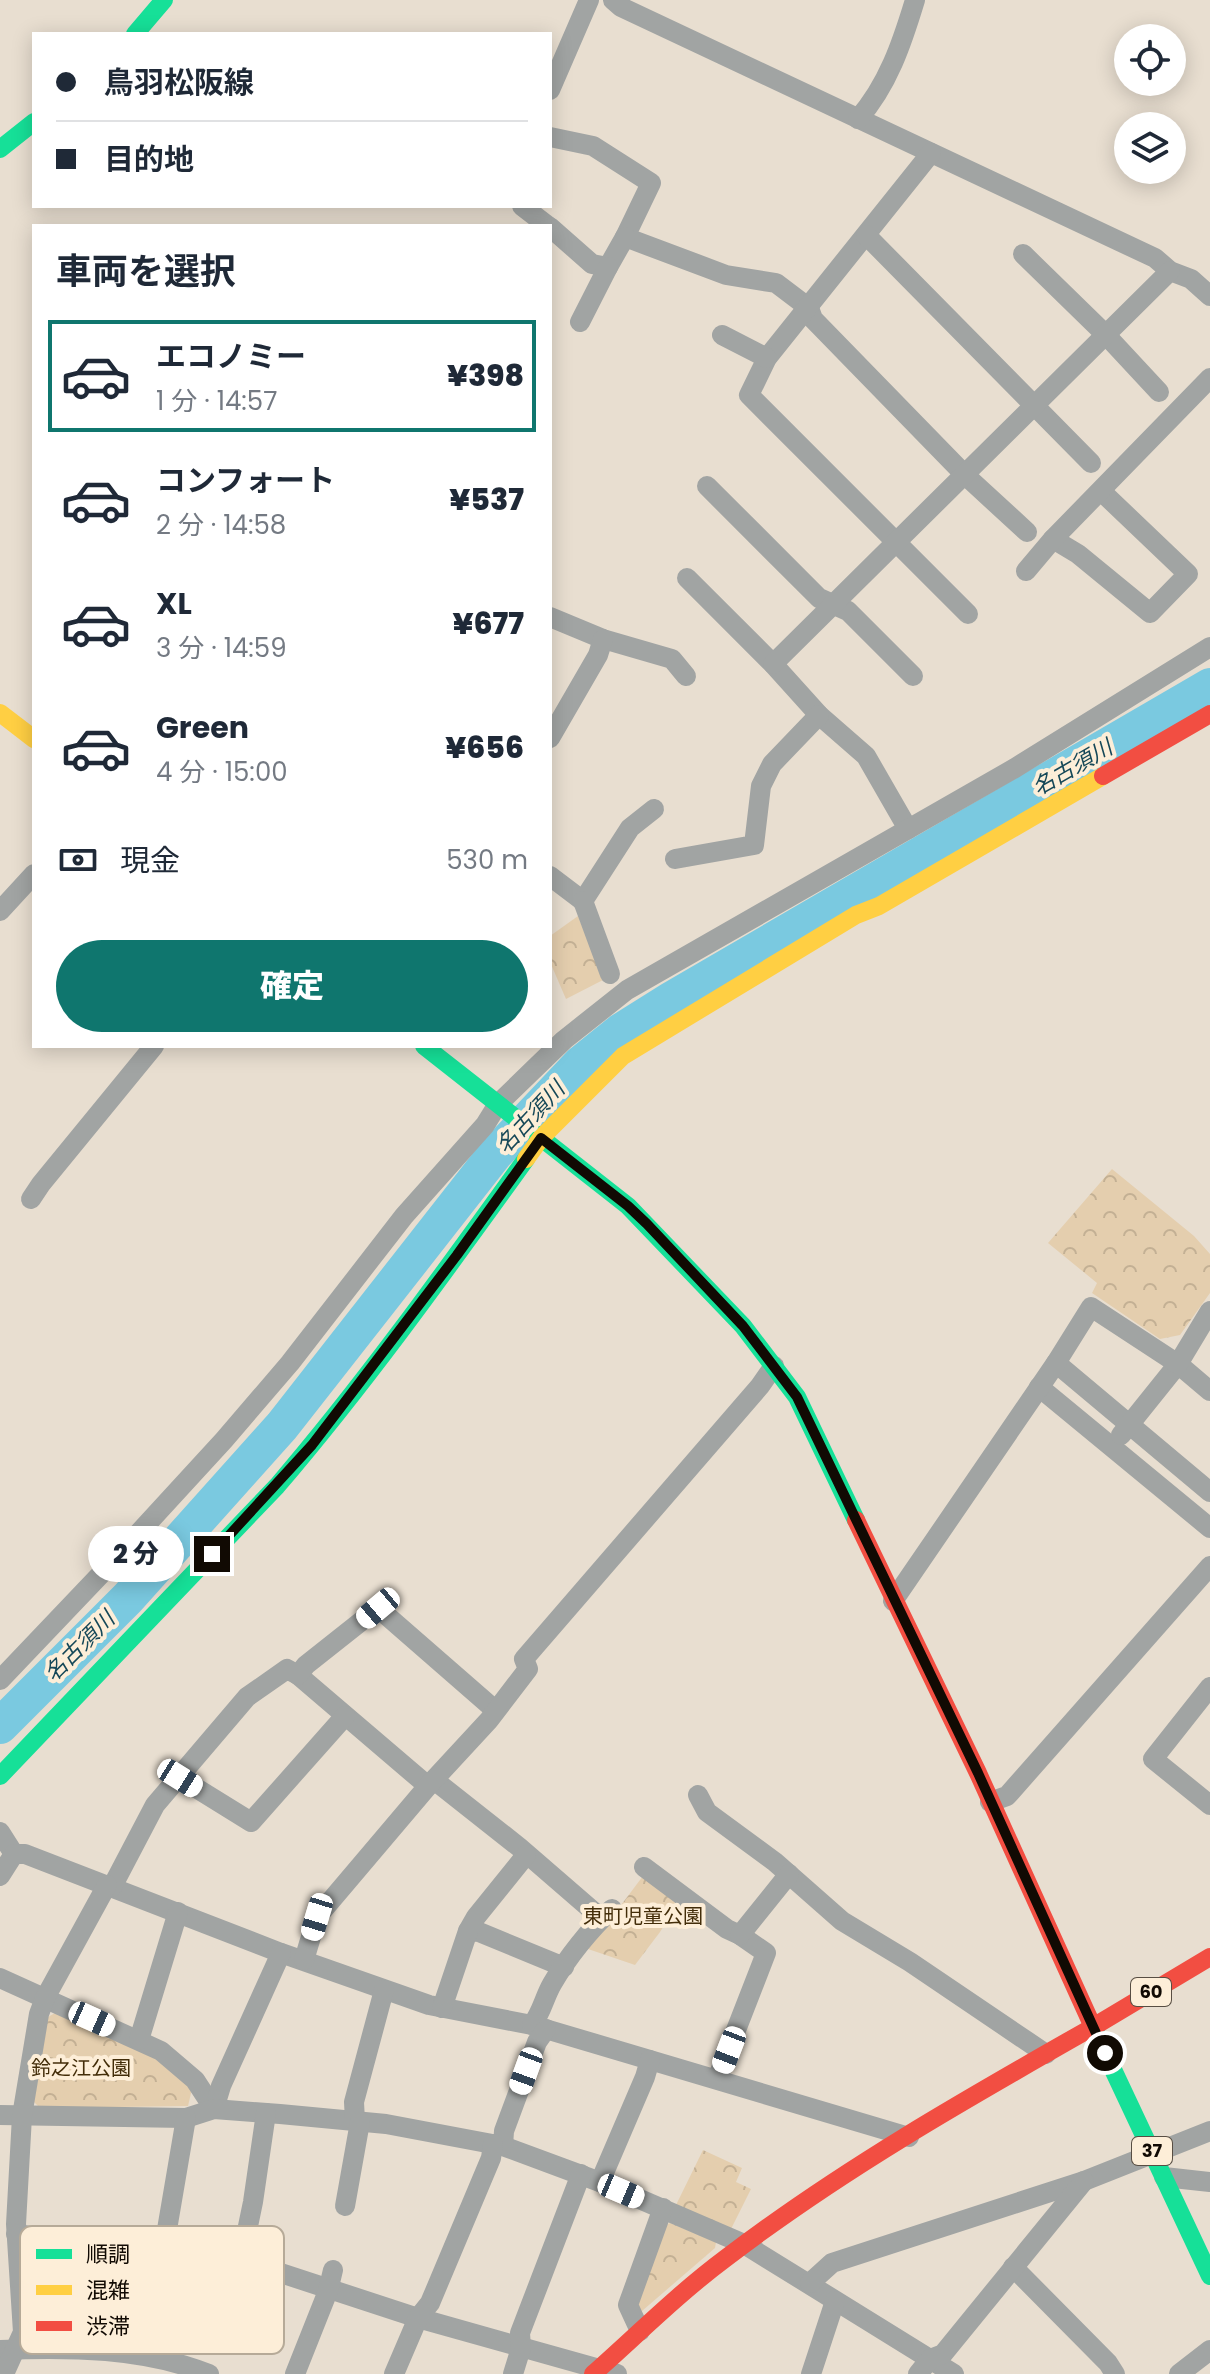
<!DOCTYPE html>
<html lang="ja">
<meta charset="utf-8">
<style>
:root{--surface:#fff;--page:#f6f6f7;--text:#1f2937;--muted:#747a83;--line:#e0e1e3;--accent:#0f766e}
body{margin:0;font-family:Poppins,"Noto Sans JP",sans-serif;background:var(--page);color:var(--text);height:100vh;display:flex;flex-direction:column;font-size:30px;white-space:nowrap}
*{box-sizing:border-box;margin:0}
p{font-size:26px;color:var(--muted)}
.icon{flex:none;width:44px;height:44px;fill:none;stroke:currentColor;stroke-width:2;stroke-linecap:round;stroke-linejoin:round}
.map{position:relative;flex:1;overflow:hidden}
.sheet{position:absolute;left:32px;top:224px;width:520px;height:824px;display:flex;flex-direction:column;background:var(--surface);border-radius:0px;box-shadow:0 4px 20px #0003}
.sheet>*{flex:none}
.guide{position:absolute;left:32px;top:32px;width:520px;height:176px;border-radius:0px;box-shadow:0 4px 20px #0003;display:grid;align-content:center;height:176px;padding:0 24px;background:var(--surface)}
.fabs{position:absolute;left:1114px;top:24px;display:grid;gap:16px}
.fabs a{display:grid;place-items:center;width:72px;height:72px;border-radius:50%;background:var(--surface);box-shadow:0 4px 20px #0003;font-size:40px}
.end{position:absolute;width:36px;height:36px;margin:-18px;border:10px solid #110a03;background:#fff;box-shadow:0 0 0 4px #fff}
.from{border-radius:50%}
.bubble{position:absolute;height:56px;border-radius:28px;background:var(--surface);box-shadow:0 4px 20px #0003;font-size:26px;font-weight:800;line-height:56px;text-align:center}
.car{position:absolute;width:24px;height:48px;margin:-24px -12px;border-radius:10px;box-shadow:0 0 6px 2px #0007;background:linear-gradient(#fff 24%,#345 0 40%,#fff 0 76%,#345 0 86%,#fff 0)}
.guide b{display:flex;align-items:center;gap:28px;height:76px;font-size:30px}
.guide b+b{border-top:2px solid var(--line)}
.guide i{width:20px;height:20px;background:var(--text)}
ul{padding:0;list-style:none}
li{display:flex;align-items:center;gap:24px;height:112px;margin:0 16px 12px;padding:0 8px;border:4px solid transparent;border-radius:0px}
li div{flex:1}
li b{display:block;font-size:30px}
li em{font-style:normal;font-weight:800}
li.current{border-color:var(--accent)}
li>.icon{width:72px;height:72px;stroke-width:1.5}
h2{padding:0 24px;font-size:36px;line-height:96px}
.pay{display:flex;align-items:center;gap:20px;height:88px;padding:0 24px;font-size:30px}
.pay p{margin-inline-start:auto}
.button{display:flex;gap:16px;margin-top:auto;padding:16px 24px}
.button a{flex:1;height:92px;border-radius:48px;background:var(--accent);color:#fff;font-size:32px;font-weight:800;line-height:92px;text-align:center}
.map>svg:first-child{display:block}
.park{fill:url(#park-crowns)}
.lines{fill:none;stroke-linecap:round;stroke-linejoin:round}
.river{stroke:#7ac9e0;stroke-width:36}
.street{stroke:#a1a4a3;stroke-width:20}
.fast{stroke:#16e098;stroke-width:18}
.slow{stroke:#ffcf43;stroke-width:18}
.jam{stroke:#f24e42;stroke-width:18}
.route{stroke:#110a03;stroke-width:10}
.labels{text-anchor:middle;stroke-width:8;stroke-linejoin:round;paint-order:stroke}
.shield{fill:#fdeed8;stroke:#584e43;stroke-width:2}
.shield-label{font-size:18px;font-weight:bold;fill:#110a03}
.park-label{font-size:20px;fill:#432d09;stroke:#fdeed8}
.water-label{font-size:22px;font-style:italic;fill:#164858;stroke:#fdeed8}
.key{fill:#fdeed8;stroke:#b6aa98;stroke-width:2}
.key-label{font-size:22px;fill:#110a03}
</style>
<div class="map">
<svg width="1210" height="2374" viewBox="0 0 1210 2374">
<defs>
<pattern id="park-crowns" width="20" height="18" patternUnits="userSpaceOnUse" patternTransform="scale(2)"><rect width="20" height="18" fill="#e4ceae"/><path d="M2 6a3 3 0 1 1 6 0M12 15a3 3 0 1 1 6 0" fill="none" stroke="#c3b094"/></pattern>
</defs>
<rect width="100%" height="100%" fill="#e8ded0"/>
<!-- park -->
<g class="park">
<polygon points="578,916 603,980 566,999 550,962 550,936"/>
<polygon points="1112,1169 1194,1236 1210,1254 1210,1293 1180,1335 1160,1339 1092,1293 1097,1283 1048,1243"/>
<polygon points="646,1872 680,1900 660,1932 635,1965 588,1949"/>
<polygon points="55,2013 155,2058 192,2089 188,2106 40,2108 34,2102 48,2017"/>
<polygon points="703,2150 742,2168 736,2182 751,2189 731,2229 676,2205"/>
<polygon points="670,2223 716,2242 715,2248 642,2311 637,2306 664,2226"/>
</g>
<g class="lines">
<!-- river -->
<polyline class="river" points="0,1726 128,1598 282,1426 495,1154 580,1064 621,1031 672,999 1210,686"/>
<!-- street -->
<g class="street">
<polyline points="613,0 621,7 1155,258 1170,271 1191,279 1210,296"/>
<polyline points="550,90 589,0"/>
<path d="M 858,119 C 888,85 902,43 915,0"/>
<polyline points="550,137 593,146 651,183 625,237 726,275 776,283 809,308 813,319 965,475 1027,532"/>
<polyline points="931,153 767,358 749,395 968,614"/>
<polyline points="522,206 548,226"/>
<polyline points="550,227 592,264 608,267 625,237"/>
<polyline points="866,235 1091,463"/>
<polyline points="1023,254 1106,335 1159,392"/>
<polyline points="580,322 608,267"/>
<polyline points="722,335 767,358"/>
<polyline points="707,486 819,598 848,611 913,676"/>
<polyline points="1053,539 1078,554 1150,613 1188,574 1101,491"/>
<polyline points="1026,571 1053,539 1210,378"/>
<polyline points="687,578 773,664 819,715 866,756 908,829"/>
<polyline points="550,617 603,639 672,659 686,676"/>
<polyline points="773,664 1170,271"/>
<polyline points="550,738 598,655 603,639"/>
<polyline points="675,859 754,845 761,786 772,764 819,715"/>
<polyline points="550,876 583,901 630,828 654,809"/>
<polyline points="583,901 610,974"/>
<polyline points="0,911 34,874"/>
<polyline points="31,1199 41,1184 154,1046"/>
<polyline points="1056,1363 1210,1492"/>
<polyline points="1039,1387 1210,1528"/>
<polyline points="1121,1435 1178,1364 1210,1391"/>
<polyline points="893,1601 1056,1363 1091,1307 1178,1364 1210,1311"/>
<polyline points="298,1675 428,1786"/>
<polyline points="0,1680 101,1574 224,1440 290,1363 404,1216 485,1125 498,1104 564,1040 627,990 1015,768 1210,647"/>
<polyline points="1210,1687 1153,1759 1210,1805"/>
<polyline points="180,1778 251,1822 345,1716"/>
<polyline points="434,1780 519,1847 601,1918"/>
<polyline points="698,1795 707,1812 775,1862 842,1921 910,1962 1046,2054"/>
<polyline points="990,1802 1007,1796 1210,1566"/>
<polyline points="0,1832 14,1854"/>
<polyline points="644,1867 727,1929 740,1935 766,1953 717,2079"/>
<polyline points="0,1876 14,1854 25,1854 281,1953 429,2005 532,2025 909,2137"/>
<polyline points="112,1887 155,1805 247,1697 287,1669 298,1675 306,1665 378,1608 495,1710"/>
<polyline points="468,1931 479,1932 564,1967"/>
<polyline points="740,1935 789,1874"/>
<polyline points="304,1960 317,1917 428,1786 489,1720 528,1669 524,1659 760,1386 774,1366"/>
<polyline points="0,1978 161,2051 195,2080 214,2109"/>
<polyline points="442,2008 468,1931 476,1917 526,1855"/>
<path d="M 532,2025 C 542,2012 544,1998 552,1984 C 567,1958 590,1929 612,1909"/>
<polyline points="139,2040 178,1912"/>
<polyline points="214,2109 221,2086 281,1953"/>
<polyline points="0,2115 186,2118 214,2109 280,2114 386,2124 503,2146 600,2182 744,2244 954,2374"/>
<polyline points="355,2121 354,2102 384,1990"/>
<polyline points="503,2146 504,2131 537,2042 546,2029"/>
<polyline points="1164,2177 1210,2182"/>
<polyline points="600,2182 645,2077 650,2060"/>
<polyline points="345,2206 360,2122"/>
<polyline points="16,2234 231,2263 241,2260 418,2318 617,2374"/>
<polyline points="163,2253 186,2118"/>
<polyline points="241,2260 253,2202 266,2113"/>
<polyline points="1013,2267 1108,2363 1115,2374"/>
<polyline points="810,2283 832,2263 1084,2181 1210,2131"/>
<polyline points="640,2331 628,2305 663,2208"/>
<path d="M 0,2350 C 69,2347 144,2348 209,2374"/>
<polyline points="4,2374 23,2332 16,2224 22,2116 39,2014 45,1998 107,1885"/>
<polyline points="295,2374 328,2291 333,2270"/>
<polyline points="394,2374 418,2318 430,2303 491,2158 493,2144"/>
<polyline points="513,2374 521,2348 520,2333 581,2174"/>
<polyline points="811,2374 835,2301"/>
<polyline points="918,2374 930,2359 943,2354 1084,2181"/>
<polyline points="1179,2374 1210,2350"/>
</g>
<!-- fast -->
<g class="fast">
<polyline points="135,34 164,0"/>
<polyline points="0,149 34,122"/>
<polyline points="424,1046 628,1206 743,1326 797,1397 856,1520"/>
<path d="M 0,1776 L 277,1486 C 366,1382 446,1270 526,1159"/>
<polyline points="1093,2027 1210,2276"/>
</g>
<!-- slow -->
<g class="slow">
<polyline points="0,713 34,739"/>
<polyline points="526,1159 541,1138 623,1056 856,915 879,906 1103,776"/>
</g>
<!-- jam -->
<g class="jam">
<polyline points="1103,776 1210,714"/>
<polyline points="856,1520 978,1773 1093,2027"/>
<polyline points="1093,2027 1210,1957"/>
<path d="M 593,2374 C 637,2335 679,2293 726,2258 C 841,2170 968,2098 1093,2027"/>
</g>
</g>
<g class="lines">
<!-- route -->
<polyline class="route" points="212,1554 312,1445 457,1255 541,1138 628,1206 647,1224 743,1326 797,1397 978,1773 1105,2053"/>
</g>
<g class="labels">
<!-- shield labels -->
<g class="shield">
<rect x="1131" y="1978" width="40" height="28" rx="6"/>
<rect x="1132" y="2137" width="40" height="28" rx="6"/>
</g>
<g class="shield-label">
<text x="1151" y="1998">60</text>
<text x="1152" y="2157">37</text>
</g>
<!-- park labels -->
<g class="park-label">
<text x="643" y="1923">東町児童公園</text>
<text x="81" y="2075">鈴之江公園</text>
</g>
<!-- water labels -->
<g class="water-label">
<text transform="translate(1072 767) rotate(-30)" y="8">名古須川</text>
<text transform="translate(530 1117) rotate(-47)" y="8">名古須川</text>
<text transform="translate(79 1646) rotate(-45)" y="8">名古須川</text>
</g>
</g>
<!-- legend -->
<rect x="20" y="2226" width="264" height="128" rx="12" class="key"/>
<rect x="36" y="2249" width="36" height="10" fill="#16e098"/>
<rect x="36" y="2285" width="36" height="10" fill="#ffcf43"/>
<rect x="36" y="2321" width="36" height="10" fill="#f24e42"/>
<g class="key-label">
<text x="86" y="2262">順調</text>
<text x="86" y="2298">混雑</text>
<text x="86" y="2334">渋滞</text>
</g>
</svg>
<div class="fabs">
<a><svg class="icon" aria-label="locate" viewBox="0 0 24 24"><circle cx="12" cy="12" r="6"/><path d="M12 2v4M12 18v4M2 12h4M18 12h4"/></svg></a>
<a><svg class="icon" aria-label="layers" viewBox="0 0 24 24"><path d="M12 4l9 5-9 5-9-5zM3 14l9 5 9-5"/></svg></a>
</div>
<i class="end from" style="left:1105px;top:2053px"></i>
<i class="end" style="left:212px;top:1554px"></i>
<div class="bubble" style="left:88px;top:1526px;width:96px">2 分</div>
<i class="car" style="left:378px;top:1608px;rotate:230deg"></i>
<i class="car" style="left:180px;top:1778px;rotate:122deg"></i>
<i class="car" style="left:317px;top:1917px;rotate:197deg"></i>
<i class="car" style="left:92px;top:2019px;rotate:114deg"></i>
<i class="car" style="left:729px;top:2050px;rotate:201deg"></i>
<i class="car" style="left:526px;top:2071px;rotate:200deg"></i>
<i class="car" style="left:621px;top:2191px;rotate:113deg"></i>
<div class="guide">
<b><i class="from"></i>鳥羽松阪線</b>
<b><i></i>目的地</b>
</div>
<section class="sheet">
<h2>車両を選択</h2>
<ul>
<li class="current"><svg class="icon" aria-label="car" viewBox="0 0 24 24"><path d="M5 17H2v-5l4-1 3-4h7l3 4 3 1v5h-3M9 17h6M6 11h13"/><circle cx="7" cy="17" r="2"/><circle cx="17" cy="17" r="2"/></svg><div><b>エコノミー</b><p>1 分 · 14:57</p></div><em>¥398</em></li>
<li><svg class="icon" aria-label="car" viewBox="0 0 24 24"><path d="M5 17H2v-5l4-1 3-4h7l3 4 3 1v5h-3M9 17h6M6 11h13"/><circle cx="7" cy="17" r="2"/><circle cx="17" cy="17" r="2"/></svg><div><b>コンフォート</b><p>2 分 · 14:58</p></div><em>¥537</em></li>
<li><svg class="icon" aria-label="car" viewBox="0 0 24 24"><path d="M5 17H2v-5l4-1 3-4h7l3 4 3 1v5h-3M9 17h6M6 11h13"/><circle cx="7" cy="17" r="2"/><circle cx="17" cy="17" r="2"/></svg><div><b>XL</b><p>3 分 · 14:59</p></div><em>¥677</em></li>
<li><svg class="icon" aria-label="car" viewBox="0 0 24 24"><path d="M5 17H2v-5l4-1 3-4h7l3 4 3 1v5h-3M9 17h6M6 11h13"/><circle cx="7" cy="17" r="2"/><circle cx="17" cy="17" r="2"/></svg><div><b>Green</b><p>4 分 · 15:00</p></div><em>¥656</em></li>
</ul>
<div class="pay"><svg class="icon" aria-label="cash" viewBox="0 0 24 24"><path d="M3 7h18v10H3z"/><circle cx="12" cy="12" r="2"/></svg>現金<p>530 m</p></div>
<div class="button"><a>確定</a></div>
</section>
</div>
